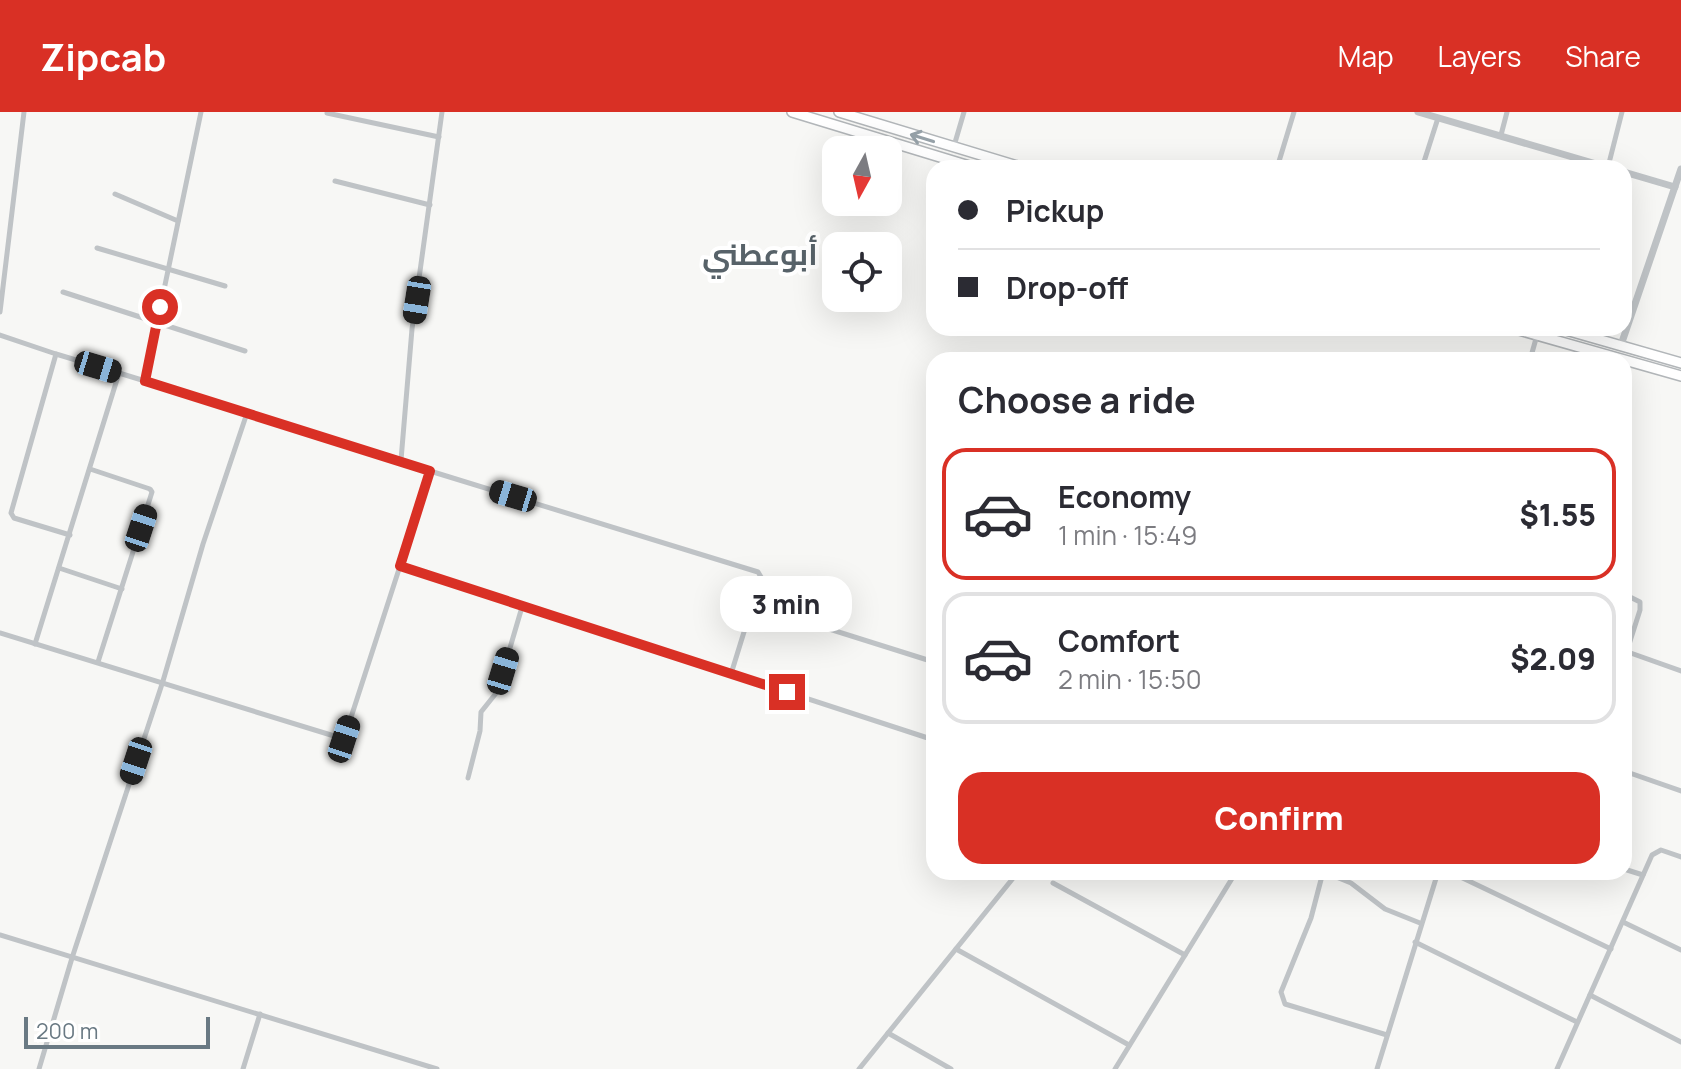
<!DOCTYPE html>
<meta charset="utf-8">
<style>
:root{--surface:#fff;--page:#f7f7f7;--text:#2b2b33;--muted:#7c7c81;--line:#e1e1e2;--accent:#d93025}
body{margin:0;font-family:Manrope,Cairo,sans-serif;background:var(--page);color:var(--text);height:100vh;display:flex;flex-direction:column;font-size:30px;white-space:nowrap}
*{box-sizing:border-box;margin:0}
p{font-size:26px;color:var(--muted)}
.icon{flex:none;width:44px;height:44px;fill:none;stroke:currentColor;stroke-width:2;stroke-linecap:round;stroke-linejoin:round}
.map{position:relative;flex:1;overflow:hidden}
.sheet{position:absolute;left:926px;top:240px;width:706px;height:528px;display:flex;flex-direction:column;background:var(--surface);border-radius:24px;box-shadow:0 8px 32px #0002}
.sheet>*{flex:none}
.guide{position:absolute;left:926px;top:48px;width:706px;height:176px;border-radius:24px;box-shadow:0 8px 32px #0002;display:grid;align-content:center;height:176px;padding:0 32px;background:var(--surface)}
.needle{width:52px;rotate:188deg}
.fabs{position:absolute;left:822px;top:24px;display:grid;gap:16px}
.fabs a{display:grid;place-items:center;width:80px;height:80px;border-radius:16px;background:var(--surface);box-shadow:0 8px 32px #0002;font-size:40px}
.scale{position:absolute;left:24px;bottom:20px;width:186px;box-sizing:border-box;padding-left:8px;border:4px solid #697983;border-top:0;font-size:22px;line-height:28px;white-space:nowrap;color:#697983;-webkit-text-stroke:6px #fff;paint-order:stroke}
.end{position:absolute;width:36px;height:36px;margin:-18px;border:10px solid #d93025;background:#fff;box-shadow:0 0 0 4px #fff}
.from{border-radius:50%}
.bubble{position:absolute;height:56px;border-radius:24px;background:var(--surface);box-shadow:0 8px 32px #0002;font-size:26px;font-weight:800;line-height:56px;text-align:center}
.car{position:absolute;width:24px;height:48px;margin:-24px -12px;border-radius:10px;box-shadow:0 0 6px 2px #0007;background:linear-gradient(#222 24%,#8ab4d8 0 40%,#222 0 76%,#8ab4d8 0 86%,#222 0)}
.guide b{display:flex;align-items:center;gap:28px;height:76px;font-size:30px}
.guide b+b{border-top:2px solid var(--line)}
.guide i{width:20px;height:20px;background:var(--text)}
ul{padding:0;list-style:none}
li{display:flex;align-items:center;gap:24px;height:132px;margin:0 16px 12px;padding:0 16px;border:4px solid var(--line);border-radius:24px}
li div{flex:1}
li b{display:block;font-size:30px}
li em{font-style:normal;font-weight:800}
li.selected{border-color:var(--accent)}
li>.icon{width:72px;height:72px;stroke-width:1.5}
h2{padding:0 32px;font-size:36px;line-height:96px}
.cta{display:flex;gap:16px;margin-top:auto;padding:16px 32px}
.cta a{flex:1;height:92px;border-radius:24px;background:var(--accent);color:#fff;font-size:32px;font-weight:800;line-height:92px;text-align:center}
header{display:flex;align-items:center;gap:48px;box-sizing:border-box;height:112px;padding:0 40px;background:var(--accent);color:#fff}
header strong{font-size:38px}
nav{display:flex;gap:44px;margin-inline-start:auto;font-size:28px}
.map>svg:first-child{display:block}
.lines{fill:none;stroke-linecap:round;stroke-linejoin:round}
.trunk-casing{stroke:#b2b6b9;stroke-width:12}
.minor{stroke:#bfc3c6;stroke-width:5}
.tertiary{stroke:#bfc3c6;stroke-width:7}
.trunk{stroke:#fff;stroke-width:9}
.oneway{stroke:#96a1a8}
.route{stroke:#d93025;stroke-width:10}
.labels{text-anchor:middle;stroke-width:8;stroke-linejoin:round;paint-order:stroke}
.district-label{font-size:30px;font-weight:bold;fill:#576269;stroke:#fff}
</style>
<header>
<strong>Zipcab</strong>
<nav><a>Map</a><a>Layers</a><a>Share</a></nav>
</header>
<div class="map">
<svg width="1681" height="957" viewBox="0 0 1681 957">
<rect width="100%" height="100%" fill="#f7f7f5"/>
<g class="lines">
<!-- trunk casing -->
<g class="trunk-casing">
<g id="trunk">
<polyline points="792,0 976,56"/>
<polyline points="839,0 1024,56"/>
<polyline points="1512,216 1681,264"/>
<polyline points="1559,216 1681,251"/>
</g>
</g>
<!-- minor -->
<g class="minor">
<polyline points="327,1 439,25"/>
<polyline points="1501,23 1507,0"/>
<polyline points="954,34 964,0"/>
<polyline points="1608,55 1622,0"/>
<polyline points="1277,56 1294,0"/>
<polyline points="1422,56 1438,6"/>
<polyline points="335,69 430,93"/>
<polyline points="115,82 178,109"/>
<polyline points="97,136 225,174"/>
<polyline points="63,180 245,239"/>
<polyline points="0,200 24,0"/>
<polyline points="0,223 56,242"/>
<polyline points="1530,248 1537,223"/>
<polyline points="145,269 401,348"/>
<polyline points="90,357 150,377 152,380 98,550"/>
<polyline points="430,359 401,348 412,217 442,0"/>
<polyline points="70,423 14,406 11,401 56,242 119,261"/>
<polyline points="400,454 430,359 758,460 761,465 731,562"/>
<polyline points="59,456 122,477"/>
<polyline points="1624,482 1640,490 1640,498 1624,548"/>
<polyline points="753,493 934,550"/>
<polyline points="0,521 344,627 400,454 934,628"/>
<polyline points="35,532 119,261 145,269 201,0"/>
<polyline points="1625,539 1681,559"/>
<polyline points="1624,659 1681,679"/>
<polyline points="468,666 480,619 481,600 497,580 522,495"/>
<polyline points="1624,757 1643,763"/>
<polyline points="1323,760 1311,806 1281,880 1285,892 1387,923"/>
<polyline points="1324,760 1351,771 1385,797 1420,811"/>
<polyline points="1450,760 1611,837"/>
<polyline points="1053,771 1185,843"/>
<polyline points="1623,810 1681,838"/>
<polyline points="0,823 437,957"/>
<polyline points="1415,830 1577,910"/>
<polyline points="956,837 1129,933"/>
<polyline points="1590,883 1681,930"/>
<polyline points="888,921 951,957"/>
<polyline points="39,957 72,846 163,569 203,432 247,301"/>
<polyline points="243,957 260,902"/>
<polyline points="859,957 1018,760"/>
<polyline points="1115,957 1236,760"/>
<polyline points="1377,957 1438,760"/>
<polyline points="1557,957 1652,743 1661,738 1681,745"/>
</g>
<!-- tertiary -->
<g class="tertiary">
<polyline points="1418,0 1610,56"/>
<polyline points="1624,60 1675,75"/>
<polyline points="1621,233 1681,57"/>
</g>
<!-- trunk -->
<use href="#trunk" class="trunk"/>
</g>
<!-- one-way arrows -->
<defs><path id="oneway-shaft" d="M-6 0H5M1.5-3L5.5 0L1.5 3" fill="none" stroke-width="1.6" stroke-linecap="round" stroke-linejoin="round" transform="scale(2)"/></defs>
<use class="oneway" href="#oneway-shaft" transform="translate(922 26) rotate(-163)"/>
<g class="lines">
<!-- route -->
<polyline class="route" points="160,195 145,269 430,359 400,454 787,580"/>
</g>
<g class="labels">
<!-- district labels -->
<g class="district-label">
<text x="760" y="153">أبوعطني</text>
</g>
</g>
</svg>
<div class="fabs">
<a><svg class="needle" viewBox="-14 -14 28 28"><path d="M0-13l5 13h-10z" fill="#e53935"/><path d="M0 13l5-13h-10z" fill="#7c7c81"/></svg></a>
<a><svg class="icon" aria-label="locate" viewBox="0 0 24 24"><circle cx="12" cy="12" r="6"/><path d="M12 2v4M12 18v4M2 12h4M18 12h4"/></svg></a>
</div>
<div class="scale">200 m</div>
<i class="end from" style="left:160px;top:195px"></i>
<i class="end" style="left:787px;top:580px"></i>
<div class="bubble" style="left:720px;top:464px;width:132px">3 min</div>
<i class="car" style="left:417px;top:188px;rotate:189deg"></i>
<i class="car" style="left:98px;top:255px;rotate:107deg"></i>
<i class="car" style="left:513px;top:384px;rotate:287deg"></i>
<i class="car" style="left:141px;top:416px;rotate:18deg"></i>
<i class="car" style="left:503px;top:559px;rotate:17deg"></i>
<i class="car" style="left:344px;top:627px;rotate:18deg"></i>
<i class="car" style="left:136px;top:649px;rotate:198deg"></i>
<div class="guide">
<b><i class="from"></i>Pickup</b>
<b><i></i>Drop-off</b>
</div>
<section class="sheet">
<h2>Choose a ride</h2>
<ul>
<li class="selected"><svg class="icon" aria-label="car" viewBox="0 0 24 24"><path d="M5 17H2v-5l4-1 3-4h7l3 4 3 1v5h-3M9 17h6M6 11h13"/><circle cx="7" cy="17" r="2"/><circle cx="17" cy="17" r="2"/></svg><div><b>Economy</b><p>1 min · 15:49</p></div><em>$1.55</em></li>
<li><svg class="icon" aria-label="car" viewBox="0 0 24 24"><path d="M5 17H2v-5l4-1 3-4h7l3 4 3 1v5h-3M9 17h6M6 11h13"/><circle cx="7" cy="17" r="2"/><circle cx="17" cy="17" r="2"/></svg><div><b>Comfort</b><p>2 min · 15:50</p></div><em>$2.09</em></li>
</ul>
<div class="cta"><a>Confirm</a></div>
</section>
</div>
